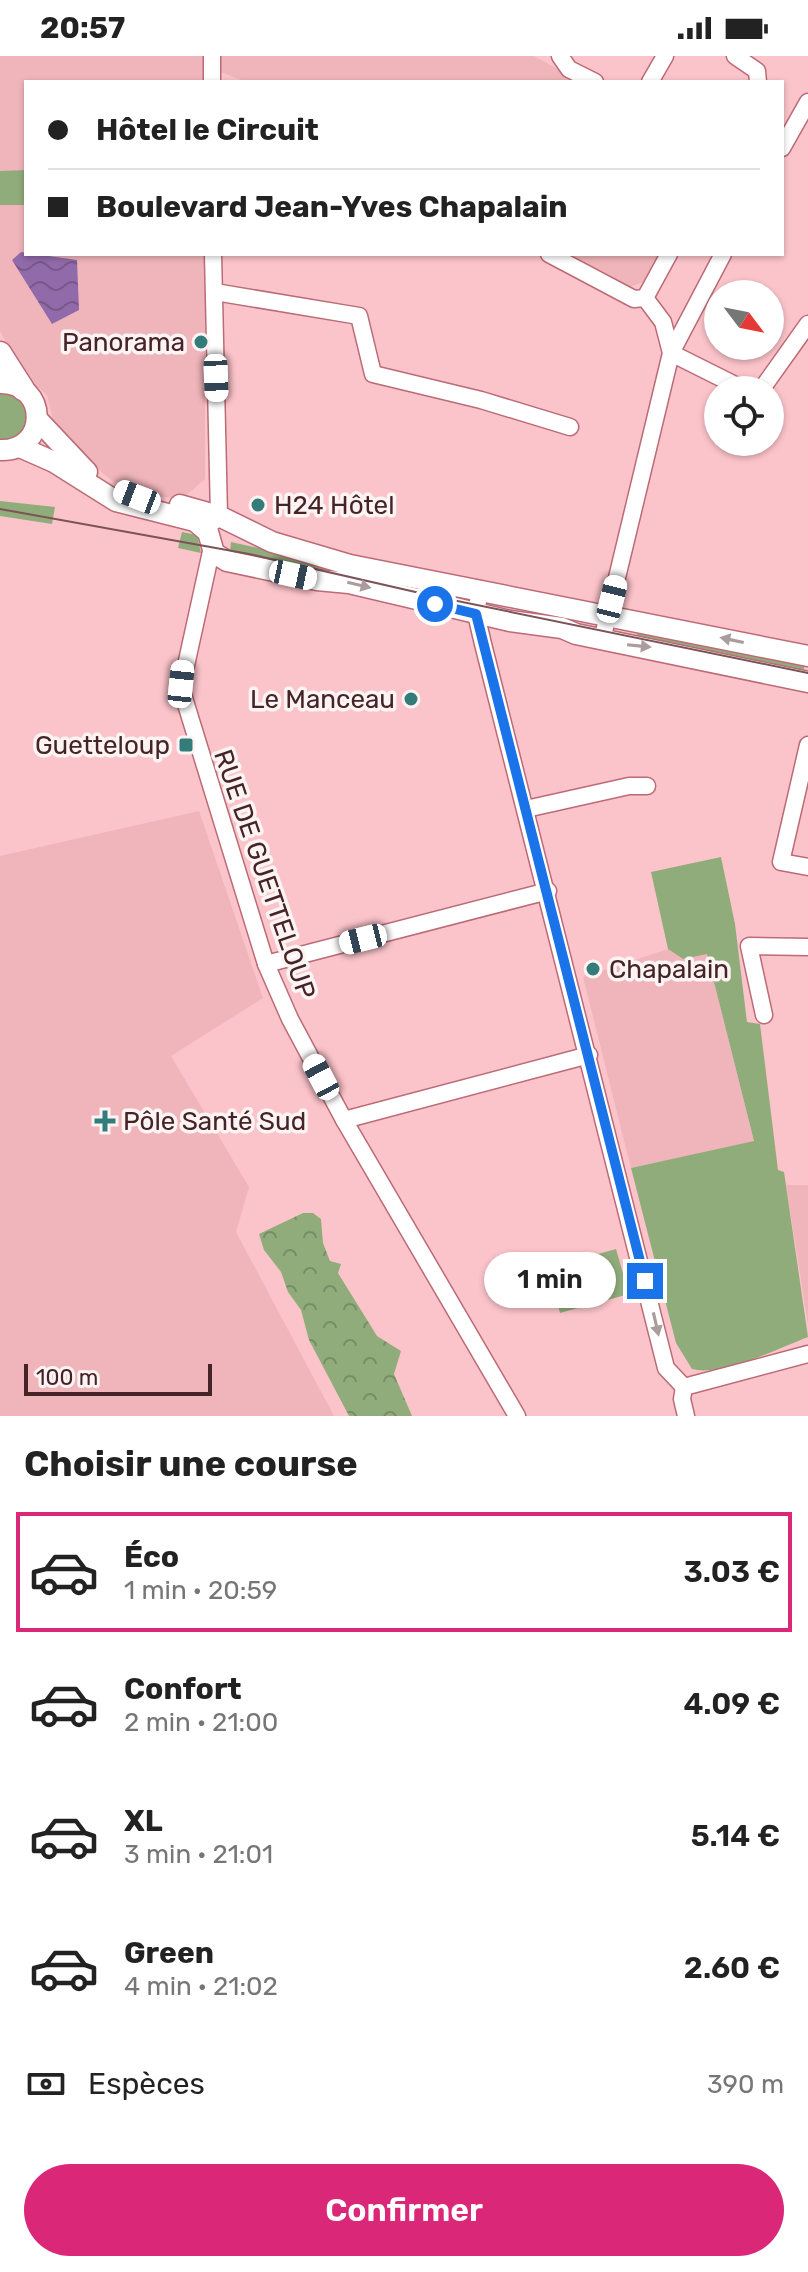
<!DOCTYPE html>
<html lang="fr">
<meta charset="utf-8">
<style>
:root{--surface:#fff;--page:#f2f2f2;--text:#222;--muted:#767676;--line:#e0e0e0;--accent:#db2777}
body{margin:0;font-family:Rubik,sans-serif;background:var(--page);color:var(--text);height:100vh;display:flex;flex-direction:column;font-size:30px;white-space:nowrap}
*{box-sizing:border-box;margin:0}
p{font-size:26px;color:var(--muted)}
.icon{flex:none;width:44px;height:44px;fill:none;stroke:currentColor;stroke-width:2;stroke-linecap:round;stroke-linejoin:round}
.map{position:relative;height:1360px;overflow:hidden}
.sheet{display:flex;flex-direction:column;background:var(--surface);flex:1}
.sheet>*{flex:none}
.banner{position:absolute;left:24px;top:24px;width:760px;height:176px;border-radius:0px;box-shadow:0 2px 6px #0004;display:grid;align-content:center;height:176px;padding:0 24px;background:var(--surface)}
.needle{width:52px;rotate:122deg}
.buttons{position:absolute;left:704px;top:224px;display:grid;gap:16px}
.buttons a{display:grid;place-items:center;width:80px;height:80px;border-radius:50%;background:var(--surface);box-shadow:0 2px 6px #0004;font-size:40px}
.scale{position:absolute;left:24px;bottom:20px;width:188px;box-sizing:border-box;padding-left:8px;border:4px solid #452327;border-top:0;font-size:22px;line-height:28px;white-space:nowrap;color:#452327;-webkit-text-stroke:6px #fcf3f3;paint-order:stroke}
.end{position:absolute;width:36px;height:36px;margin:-18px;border:10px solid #1a73e8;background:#fff;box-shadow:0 0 0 4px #fff}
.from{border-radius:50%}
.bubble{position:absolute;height:56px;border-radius:28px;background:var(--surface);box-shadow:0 2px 6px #0004;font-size:26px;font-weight:600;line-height:56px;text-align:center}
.car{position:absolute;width:24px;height:48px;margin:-24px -12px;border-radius:10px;box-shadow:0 0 6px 2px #0007;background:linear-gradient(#fff 24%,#345 0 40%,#fff 0 76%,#345 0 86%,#fff 0)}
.banner b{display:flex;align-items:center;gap:28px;height:76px;font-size:30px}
.banner b+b{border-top:2px solid var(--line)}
.banner i{width:20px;height:20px;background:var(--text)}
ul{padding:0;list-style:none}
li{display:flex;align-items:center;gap:24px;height:120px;margin:0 16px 12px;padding:0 8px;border:4px solid transparent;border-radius:0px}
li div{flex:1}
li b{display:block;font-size:30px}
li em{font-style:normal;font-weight:600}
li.selected{border-color:var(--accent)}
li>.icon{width:72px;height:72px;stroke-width:1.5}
h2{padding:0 24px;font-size:36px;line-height:96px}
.pay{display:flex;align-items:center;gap:20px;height:88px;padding:0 24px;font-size:30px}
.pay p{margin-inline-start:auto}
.button{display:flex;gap:16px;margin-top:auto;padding:16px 24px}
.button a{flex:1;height:92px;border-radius:48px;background:var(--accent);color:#fff;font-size:32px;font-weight:600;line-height:92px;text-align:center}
.status{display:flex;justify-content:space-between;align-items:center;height:56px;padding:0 40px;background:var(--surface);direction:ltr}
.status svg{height:22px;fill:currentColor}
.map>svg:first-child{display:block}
.built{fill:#f0b5bb}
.green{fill:#91ac7b}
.forest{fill:url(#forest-crowns)}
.water{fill:url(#water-waves)}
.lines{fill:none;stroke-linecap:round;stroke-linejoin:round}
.minor-casing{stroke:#bc6b76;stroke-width:19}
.major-casing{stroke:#bc6b76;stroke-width:23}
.highway-casing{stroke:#bc6b76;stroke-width:25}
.minor{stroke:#fff;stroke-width:16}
.major{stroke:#fff;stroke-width:20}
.highway{stroke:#fff;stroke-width:22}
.tram{stroke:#7c5358;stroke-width:2}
.oneway{fill:#ab9c9e}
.route{stroke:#1a73e8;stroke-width:10}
.poi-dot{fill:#337c79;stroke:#fcf3f3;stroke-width:3}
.labels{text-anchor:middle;stroke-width:7;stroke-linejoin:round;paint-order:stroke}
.poi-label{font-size:26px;fill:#452327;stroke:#fcf3f3;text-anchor:end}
.street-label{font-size:26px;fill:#452327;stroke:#fcf3f3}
</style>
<div class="status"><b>20:57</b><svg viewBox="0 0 49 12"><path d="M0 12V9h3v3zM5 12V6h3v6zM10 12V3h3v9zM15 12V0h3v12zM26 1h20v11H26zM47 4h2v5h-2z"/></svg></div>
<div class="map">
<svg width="808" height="1360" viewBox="0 0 808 1360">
<defs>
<pattern id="forest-crowns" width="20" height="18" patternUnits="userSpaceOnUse" patternTransform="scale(2)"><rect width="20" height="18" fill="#91ac7b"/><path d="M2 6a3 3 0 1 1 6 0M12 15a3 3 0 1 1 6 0" fill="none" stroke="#788c65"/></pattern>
<pattern id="water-waves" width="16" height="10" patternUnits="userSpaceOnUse" patternTransform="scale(2)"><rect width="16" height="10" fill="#916aaa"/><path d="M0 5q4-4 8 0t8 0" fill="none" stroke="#78578a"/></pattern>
</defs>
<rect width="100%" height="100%" fill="#fbc4ca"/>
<!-- built -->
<g class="built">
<polygon points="0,0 534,0 582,26 246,26 205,10 204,26 26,26 26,198 205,198 205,423 182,443 137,438 111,424 74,393 54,369 47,339 22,317 0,275"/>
<polygon points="568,198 661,198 646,225 630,231"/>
<polygon points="199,755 263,942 171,1000 249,1131 236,1176 334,1360 0,1360 0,800"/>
<polygon points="668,893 683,903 707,897 754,1086 631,1112 583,921"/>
<polygon points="786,1129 808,1129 808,1269"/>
</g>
<!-- green -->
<g class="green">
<polygon points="26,114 26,149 0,149 0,115"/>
<polygon points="0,335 12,335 32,357 20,385 0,387"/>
<polygon points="0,445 55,451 52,468 0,460"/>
<polygon points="182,476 197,479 201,497 178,492"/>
<polygon points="231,486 469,539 467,550 230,496"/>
<polygon points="638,574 805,608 803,617 636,583"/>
<path d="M 721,801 L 735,868 L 747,966 L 760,968 L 778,1114 L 784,1116 L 808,1281 C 779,1292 722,1321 692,1313 L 676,1287 L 631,1112 L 754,1085 L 707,898 L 683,903 L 668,893 L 651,816 Z"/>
<polygon points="616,1193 629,1238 560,1257 548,1212"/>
</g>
<!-- forest -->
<polygon class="forest" points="303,1157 313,1157 321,1163 323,1187 330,1205 341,1208 338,1217 377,1280 401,1295 394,1318 412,1360 349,1360 309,1284 301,1254 288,1236 281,1216 264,1194 259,1178"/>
<!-- water -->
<polygon class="water" points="21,196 77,204 79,254 52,268 12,204"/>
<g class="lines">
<!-- minor casing -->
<g class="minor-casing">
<g id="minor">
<polyline points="212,0 212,26"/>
<polyline points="560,0 569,13 595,26"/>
<polyline points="735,0 757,15 758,26"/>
<polyline points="650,26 665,0"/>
<polyline points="782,92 808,46"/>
<polyline points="549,198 634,243 645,242 669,198"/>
<polyline points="723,198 671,297 745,334"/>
<polyline points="215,236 359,260 373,318 481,344 570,371"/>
<polyline points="761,334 808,268"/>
<polyline points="213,466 219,460 213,198"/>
<polyline points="212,491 181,632 266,908 290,963 344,1064 517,1360"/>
<polyline points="480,533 476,558 483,588 666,1312 684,1331"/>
<polyline points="602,584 671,297 663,266 645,242"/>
<polyline points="808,689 781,806 808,811"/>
<polyline points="526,753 629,730 647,730"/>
<polyline points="266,908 548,835"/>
<polyline points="764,959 749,890 808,891"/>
<polyline points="344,1064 589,999"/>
<polyline points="684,1331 808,1298"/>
<polyline points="684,1331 682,1343 686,1360"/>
</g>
</g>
<!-- major casing -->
<g class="major-casing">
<g id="major">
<path d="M 0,327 C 49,326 49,396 0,394"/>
<polyline points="38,364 87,416"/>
<polyline points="20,391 54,406 116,445 195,465 208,476 214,497 227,505 317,524 349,527 510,565 562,572 576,578 808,626"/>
<polyline points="180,449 219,460 272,486 350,509 808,600"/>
</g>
</g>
<!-- highway casing -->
<g class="highway-casing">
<polyline id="highway" points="0,297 23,333"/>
</g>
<!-- minor -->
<use href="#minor" class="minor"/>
<!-- major -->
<use href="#major" class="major"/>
<!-- highway -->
<use href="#highway" class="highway"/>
<!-- tram -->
<polyline class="tram" points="0,453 249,498 433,540 808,617"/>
</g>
<!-- one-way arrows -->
<defs><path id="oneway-solid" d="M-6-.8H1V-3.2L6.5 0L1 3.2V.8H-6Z" transform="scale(2)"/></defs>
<g class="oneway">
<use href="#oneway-solid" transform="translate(359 529) rotate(13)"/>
<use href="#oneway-solid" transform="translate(732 584) rotate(-168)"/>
<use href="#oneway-solid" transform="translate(639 590) rotate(6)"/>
<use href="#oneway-solid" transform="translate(656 1268) rotate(77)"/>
</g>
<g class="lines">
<!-- route -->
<polyline class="route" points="435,548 476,558 645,1225"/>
</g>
<!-- markers -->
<g class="poi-dot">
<circle cx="201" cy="286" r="8"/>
<circle cx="258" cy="449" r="8"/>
<circle cx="411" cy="643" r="8"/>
<rect x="178" y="681" width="16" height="16" rx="4"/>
<circle cx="593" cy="913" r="8"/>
<path d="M101 1053h8v8h8v8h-8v8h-8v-8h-8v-8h8z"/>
</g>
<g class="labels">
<!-- poi labels -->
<g class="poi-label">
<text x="185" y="295">Panorama</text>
<text x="274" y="458" text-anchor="start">H24 Hôtel</text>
<text x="395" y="652">Le Manceau</text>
<text x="170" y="698">Guetteloup</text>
<text x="609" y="922" text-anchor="start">Chapalain</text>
<text x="123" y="1074" text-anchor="start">Pôle Santé Sud</text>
</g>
<!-- street labels -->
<g class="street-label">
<text transform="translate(265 818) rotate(71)" y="9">RUE DE GUETTELOUP</text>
</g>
</g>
</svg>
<div class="buttons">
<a><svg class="needle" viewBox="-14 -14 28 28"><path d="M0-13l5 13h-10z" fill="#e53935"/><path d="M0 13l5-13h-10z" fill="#767676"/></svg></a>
<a><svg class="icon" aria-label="locate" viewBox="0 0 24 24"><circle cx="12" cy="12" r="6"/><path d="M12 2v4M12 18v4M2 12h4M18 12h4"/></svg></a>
</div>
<div class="scale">100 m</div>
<i class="end from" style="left:435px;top:548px"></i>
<i class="end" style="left:645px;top:1225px"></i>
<div class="bubble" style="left:484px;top:1196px;width:132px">1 min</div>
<i class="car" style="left:216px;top:322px;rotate:178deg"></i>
<i class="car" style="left:137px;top:441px;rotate:291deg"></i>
<i class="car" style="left:293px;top:519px;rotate:102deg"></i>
<i class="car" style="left:612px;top:543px;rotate:14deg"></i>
<i class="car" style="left:181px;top:628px;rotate:6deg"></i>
<i class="car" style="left:363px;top:883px;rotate:256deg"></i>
<i class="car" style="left:321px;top:1021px;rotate:332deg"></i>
<div class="banner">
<b><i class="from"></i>Hôtel le Circuit</b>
<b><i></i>Boulevard Jean-Yves Chapalain</b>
</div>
</div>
<section class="sheet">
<h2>Choisir une course</h2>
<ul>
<li class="selected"><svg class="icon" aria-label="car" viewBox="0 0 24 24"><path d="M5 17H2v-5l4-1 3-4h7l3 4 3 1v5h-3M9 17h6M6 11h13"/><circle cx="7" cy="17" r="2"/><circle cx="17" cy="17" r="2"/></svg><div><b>Éco</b><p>1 min · 20:59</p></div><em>3.03 €</em></li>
<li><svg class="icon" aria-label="car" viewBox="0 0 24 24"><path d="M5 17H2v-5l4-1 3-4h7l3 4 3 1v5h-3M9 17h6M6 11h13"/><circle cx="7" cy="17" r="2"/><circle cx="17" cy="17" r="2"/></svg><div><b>Confort</b><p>2 min · 21:00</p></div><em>4.09 €</em></li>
<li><svg class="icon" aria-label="car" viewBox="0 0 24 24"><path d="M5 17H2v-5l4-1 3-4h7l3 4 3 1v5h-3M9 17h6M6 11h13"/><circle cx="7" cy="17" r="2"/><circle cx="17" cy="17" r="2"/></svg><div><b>XL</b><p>3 min · 21:01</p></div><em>5.14 €</em></li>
<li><svg class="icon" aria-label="car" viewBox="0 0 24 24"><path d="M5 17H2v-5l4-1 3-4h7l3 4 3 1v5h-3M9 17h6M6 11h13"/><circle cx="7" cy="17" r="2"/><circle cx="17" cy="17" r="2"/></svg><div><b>Green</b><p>4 min · 21:02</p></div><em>2.60 €</em></li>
</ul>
<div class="pay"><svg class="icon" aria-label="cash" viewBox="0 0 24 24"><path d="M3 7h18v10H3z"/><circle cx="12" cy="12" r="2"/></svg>Espèces<p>390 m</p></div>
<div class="button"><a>Confirmer</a></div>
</section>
